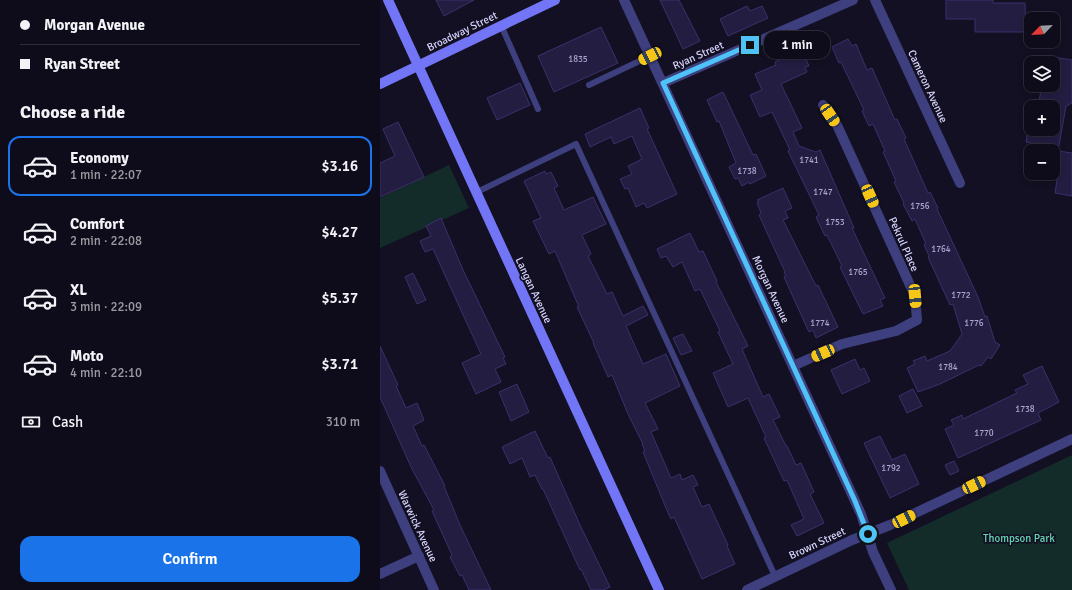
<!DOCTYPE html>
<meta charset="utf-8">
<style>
:root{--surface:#0e0c1a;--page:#171523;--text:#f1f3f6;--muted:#9b9ba2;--line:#2e2c39;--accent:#1a73e8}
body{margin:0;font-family:Signika,sans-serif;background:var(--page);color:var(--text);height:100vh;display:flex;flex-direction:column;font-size:15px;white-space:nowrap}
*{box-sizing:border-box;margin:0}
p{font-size:13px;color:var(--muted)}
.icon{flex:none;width:22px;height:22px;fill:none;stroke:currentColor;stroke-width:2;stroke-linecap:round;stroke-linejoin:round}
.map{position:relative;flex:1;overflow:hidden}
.side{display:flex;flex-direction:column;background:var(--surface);width:380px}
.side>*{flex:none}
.hud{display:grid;align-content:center;height:88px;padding:0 20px;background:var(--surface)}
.needle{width:26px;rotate:245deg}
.buttons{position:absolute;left:644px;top:12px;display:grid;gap:8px}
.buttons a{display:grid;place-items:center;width:36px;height:36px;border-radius:8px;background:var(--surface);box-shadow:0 2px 6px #0003,0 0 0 1px var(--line);font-size:20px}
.end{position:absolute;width:18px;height:18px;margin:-9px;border:5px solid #4fc3f7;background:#111;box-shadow:0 0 0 2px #111}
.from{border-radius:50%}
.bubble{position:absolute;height:28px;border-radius:12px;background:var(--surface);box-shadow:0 2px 6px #0003,0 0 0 1px var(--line);font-size:13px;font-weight:600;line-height:28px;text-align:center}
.car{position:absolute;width:12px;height:24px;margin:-12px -6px;border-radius:5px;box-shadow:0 0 3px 1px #0007;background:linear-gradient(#f5c518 24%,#345 0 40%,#f5c518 0 76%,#345 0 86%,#f5c518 0)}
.hud b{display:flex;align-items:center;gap:14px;height:38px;font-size:15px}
.hud b+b{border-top:1px solid var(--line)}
.hud i{width:10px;height:10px;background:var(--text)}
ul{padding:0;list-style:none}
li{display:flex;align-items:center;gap:12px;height:60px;margin:0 8px 6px;padding:0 12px;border:2px solid transparent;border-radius:12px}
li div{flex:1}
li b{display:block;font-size:15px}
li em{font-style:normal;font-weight:600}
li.active{border-color:var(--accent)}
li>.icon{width:36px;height:36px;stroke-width:1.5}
h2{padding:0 20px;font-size:18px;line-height:48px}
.pay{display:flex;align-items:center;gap:10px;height:44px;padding:0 20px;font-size:15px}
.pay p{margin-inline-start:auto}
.button{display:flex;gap:8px;margin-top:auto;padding:8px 20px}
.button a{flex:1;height:46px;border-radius:12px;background:var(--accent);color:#fff;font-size:16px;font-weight:600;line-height:46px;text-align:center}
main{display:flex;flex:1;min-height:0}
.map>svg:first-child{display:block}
.green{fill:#132c2a}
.building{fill:#231d42;stroke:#3a316c}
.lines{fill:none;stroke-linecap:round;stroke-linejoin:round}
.lane{stroke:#3e3f7e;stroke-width:6}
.street{stroke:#3e3f7e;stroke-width:10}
.secondary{stroke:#7275f5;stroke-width:10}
.route{stroke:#4fc3f7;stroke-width:5}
.labels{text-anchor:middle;stroke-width:3.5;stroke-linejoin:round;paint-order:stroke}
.number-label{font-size:9px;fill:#aaa6ce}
.street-label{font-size:11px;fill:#d7d4fc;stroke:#121022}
.park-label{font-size:11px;fill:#66d7b5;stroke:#121022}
</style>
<main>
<section class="side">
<div class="hud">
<b><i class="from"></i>Morgan Avenue</b>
<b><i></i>Ryan Street</b>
</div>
<h2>Choose a ride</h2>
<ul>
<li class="active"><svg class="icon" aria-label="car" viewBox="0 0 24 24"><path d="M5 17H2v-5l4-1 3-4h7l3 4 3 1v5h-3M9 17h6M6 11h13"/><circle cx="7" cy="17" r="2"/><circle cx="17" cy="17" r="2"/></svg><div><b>Economy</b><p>1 min · 22:07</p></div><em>$3.16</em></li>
<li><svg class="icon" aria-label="car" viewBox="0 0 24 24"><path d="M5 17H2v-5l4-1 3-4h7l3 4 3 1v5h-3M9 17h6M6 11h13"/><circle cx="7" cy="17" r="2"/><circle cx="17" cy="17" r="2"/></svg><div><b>Comfort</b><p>2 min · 22:08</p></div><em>$4.27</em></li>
<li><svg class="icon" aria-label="car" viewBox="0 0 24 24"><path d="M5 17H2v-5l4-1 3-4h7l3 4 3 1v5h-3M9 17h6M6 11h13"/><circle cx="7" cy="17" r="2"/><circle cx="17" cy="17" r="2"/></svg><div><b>XL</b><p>3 min · 22:09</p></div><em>$5.37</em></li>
<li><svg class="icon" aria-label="car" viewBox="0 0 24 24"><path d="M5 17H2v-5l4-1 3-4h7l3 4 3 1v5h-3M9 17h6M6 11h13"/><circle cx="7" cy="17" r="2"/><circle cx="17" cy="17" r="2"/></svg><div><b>Moto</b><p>4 min · 22:10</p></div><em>$3.71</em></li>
</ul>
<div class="pay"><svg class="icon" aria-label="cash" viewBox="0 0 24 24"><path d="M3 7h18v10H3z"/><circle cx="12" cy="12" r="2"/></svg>Cash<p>310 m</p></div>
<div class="button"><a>Confirm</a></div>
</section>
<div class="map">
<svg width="692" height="590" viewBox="0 0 692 590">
<rect width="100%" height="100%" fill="#121022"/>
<!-- green -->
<g class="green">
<polygon points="69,165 89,208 0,248 0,198"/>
<polygon points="692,455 692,590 529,590 507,543"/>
</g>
<!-- building -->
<g class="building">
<polygon points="56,0 94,0 64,16"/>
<polygon points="280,0 299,0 320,41 303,49"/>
<polygon points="566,0 613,0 613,3 645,3 646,32 595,32 595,19 566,19"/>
<polygon points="367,6 370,11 382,6 388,18 348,36 340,19"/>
<polygon points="221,27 238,63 174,92 158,56"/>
<polygon points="468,39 472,46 476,44 487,70 492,68 515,120 517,119 526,138 524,139 548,193 550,192 558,208 557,209 598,297 605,317 607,316 615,342 620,345 611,359 608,357 601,366 599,365 560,384 538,392 527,368 535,364 533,361 545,356 547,361 570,351 582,334 573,304 570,305 548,257 549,256 544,245 546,244 535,219 532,221 523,204 524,203 514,182 516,181 503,152 505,151 493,124 489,126 482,111 484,110 461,62 459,63 452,47"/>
<polygon points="427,48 431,57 426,59 429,66 425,67 427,72 401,84 422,128 413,132 419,146 436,152 440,150 474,228 472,228 505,298 500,300 503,306 483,314 460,267 462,266 447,235 445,236 436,217 439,215 408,151 410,150 392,112 380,117 370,95 382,90 375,74 396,65 395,62"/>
<polygon points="673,57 692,60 692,103 686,106 678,151 692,153 692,196 675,193 679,167 673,166 673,151 649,151 651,143 646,142 648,129 673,129 673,107 658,107 662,85 673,85"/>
<polygon points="140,83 150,105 117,120 107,98"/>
<polygon points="343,92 373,155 376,154 386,176 370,184 369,182 362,186 358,178 355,179 349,167 356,163 339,121 337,122 327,100"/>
<polygon points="260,108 269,128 267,129 297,194 267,208 264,203 256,207 248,188 245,189 240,179 252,174 248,166 262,159 252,136 234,144 231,137 210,147 205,134"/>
<polygon points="18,122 44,177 0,197 0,163 15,156 3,129"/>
<polygon points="165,171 166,174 171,172 178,186 174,188 184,210 213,197 226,224 202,235 211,254 208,256 227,294 232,292 243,316 263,306 268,315 246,326 263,364 286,354 300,386 265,403 278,429 271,432 291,478 300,474 302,480 313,475 318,485 313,487 322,507 329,504 348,545 347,546 355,564 322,579 300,530 294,517 291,519 286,508 263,452 265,451 262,444 263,444 248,414 232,375 228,377 221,361 213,343 214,343 197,307 199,307 175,251 169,254 153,221 161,218 144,181"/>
<polygon points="403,188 412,208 405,211 408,218 403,220 436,286 438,285 458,327 436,338 433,330 429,332 423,319 404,277 406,276 404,273 405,272 379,215 381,213 377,203 379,202 377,200"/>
<polygon points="61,218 83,270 125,357 123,358 126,364 115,369 121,382 96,394 82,363 101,354 53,249 45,252 40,241 51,236 46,226"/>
<polygon points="310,233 319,252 323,251 337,281 336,282 368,346 362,349 383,397 389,394 400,417 393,420 406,446 407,446 416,465 421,463 434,492 430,494 444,523 417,536 411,525 424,519 407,480 404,481 384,438 386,437 368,398 348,407 333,373 353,364 338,332 340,331 320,289 315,291 302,262 293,267 286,256 281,258 277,249"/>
<polygon points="33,273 46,300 37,304 25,277"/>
<polygon points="303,334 312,351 301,355 293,338"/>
<polygon points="0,346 18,385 16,386 26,408 37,403 44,420 33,426 42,446 44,445 65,486 64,486 80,525 111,590 89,590 82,575 80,576 70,557 72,555 52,511 54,510 31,467 0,397"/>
<polygon points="475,359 480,370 484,368 490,381 462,394 451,370"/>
<polygon points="662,366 679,402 658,413 661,420 578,458 565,429 574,425 571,420 582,415 583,419 637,393 635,390 648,384 643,375"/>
<polygon points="137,384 149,412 131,421 119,392"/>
<polygon points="533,389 542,406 527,413 519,396"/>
<polygon points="155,431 168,458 170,457 200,525 230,587 223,590 211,590 201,569 200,570 163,489 162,489 155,475 150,477 142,458 130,464 122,447"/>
<polygon points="500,436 512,460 525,454 539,484 510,498 484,443"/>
<polygon points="574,461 579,471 570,475 565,465"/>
</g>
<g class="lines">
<!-- lane -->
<g class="lane">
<polyline points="121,25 158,109"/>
<polyline points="209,85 270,56"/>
<polyline points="95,193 196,144 395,576"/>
</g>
<!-- street -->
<g class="street">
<polyline points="244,0 481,514 493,552 511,590"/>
<polyline points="495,0 580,183"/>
<polyline points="283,83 473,0"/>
<polyline points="413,366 462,344 516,331 537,320 535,296 457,125 443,105"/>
<polyline points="0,471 54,590"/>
<polyline points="0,574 39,556"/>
<polyline points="367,590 472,540 510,525 692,439"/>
</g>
<!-- secondary -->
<g class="secondary">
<polyline points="8,0 279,590"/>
<polyline points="0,84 175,0"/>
</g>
</g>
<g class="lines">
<!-- route -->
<polyline class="route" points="370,45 283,83 475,501 488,534"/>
</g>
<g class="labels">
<!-- number labels -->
<g class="number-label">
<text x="198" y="62">1835</text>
<text x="429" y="163">1741</text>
<text x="367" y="174">1738</text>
<text x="443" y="195">1747</text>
<text x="540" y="209">1756</text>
<text x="455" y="225">1753</text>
<text x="561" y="252">1764</text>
<text x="478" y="275">1765</text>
<text x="581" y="298">1772</text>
<text x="440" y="326">1774</text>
<text x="594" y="326">1776</text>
<text x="568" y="370">1784</text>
<text x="645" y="412">1738</text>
<text x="604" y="436">1770</text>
<text x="511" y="471">1792</text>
</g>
<!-- street labels -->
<g class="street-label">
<text transform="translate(82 31) rotate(-26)" y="4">Broadway Street</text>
<text transform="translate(318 55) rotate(-24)" y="4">Ryan Street</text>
<text transform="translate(548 86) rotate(65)" y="4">Cameron Avenue</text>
<text transform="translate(524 244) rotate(66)" y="4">Pekrul Place</text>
<text transform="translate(391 289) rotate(65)" y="4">Morgan Avenue</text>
<text transform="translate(154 290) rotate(65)" y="4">Langan Avenue</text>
<text transform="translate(38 526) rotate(65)" y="4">Warwick Avenue</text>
<text transform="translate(437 543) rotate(-25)" y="4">Brown Street</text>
</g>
<!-- park labels -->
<g class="park-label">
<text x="639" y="542">Thompson Park</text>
</g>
</g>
</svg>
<div class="buttons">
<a><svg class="needle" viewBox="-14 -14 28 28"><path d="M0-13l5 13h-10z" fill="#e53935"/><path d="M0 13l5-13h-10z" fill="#9b9ba2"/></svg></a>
<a><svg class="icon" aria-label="layers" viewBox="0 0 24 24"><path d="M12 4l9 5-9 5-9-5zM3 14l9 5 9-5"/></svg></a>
<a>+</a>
<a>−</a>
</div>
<i class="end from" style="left:488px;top:534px"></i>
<i class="end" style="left:370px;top:45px"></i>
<div class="bubble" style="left:384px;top:31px;width:66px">1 min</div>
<i class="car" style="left:270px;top:56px;rotate:244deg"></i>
<i class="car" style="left:450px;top:115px;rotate:146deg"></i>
<i class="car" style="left:490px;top:196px;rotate:156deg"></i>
<i class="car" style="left:535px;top:296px;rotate:175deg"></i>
<i class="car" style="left:443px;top:353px;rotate:246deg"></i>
<i class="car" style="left:594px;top:485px;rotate:65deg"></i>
<i class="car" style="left:524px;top:519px;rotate:64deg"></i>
</div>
</main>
